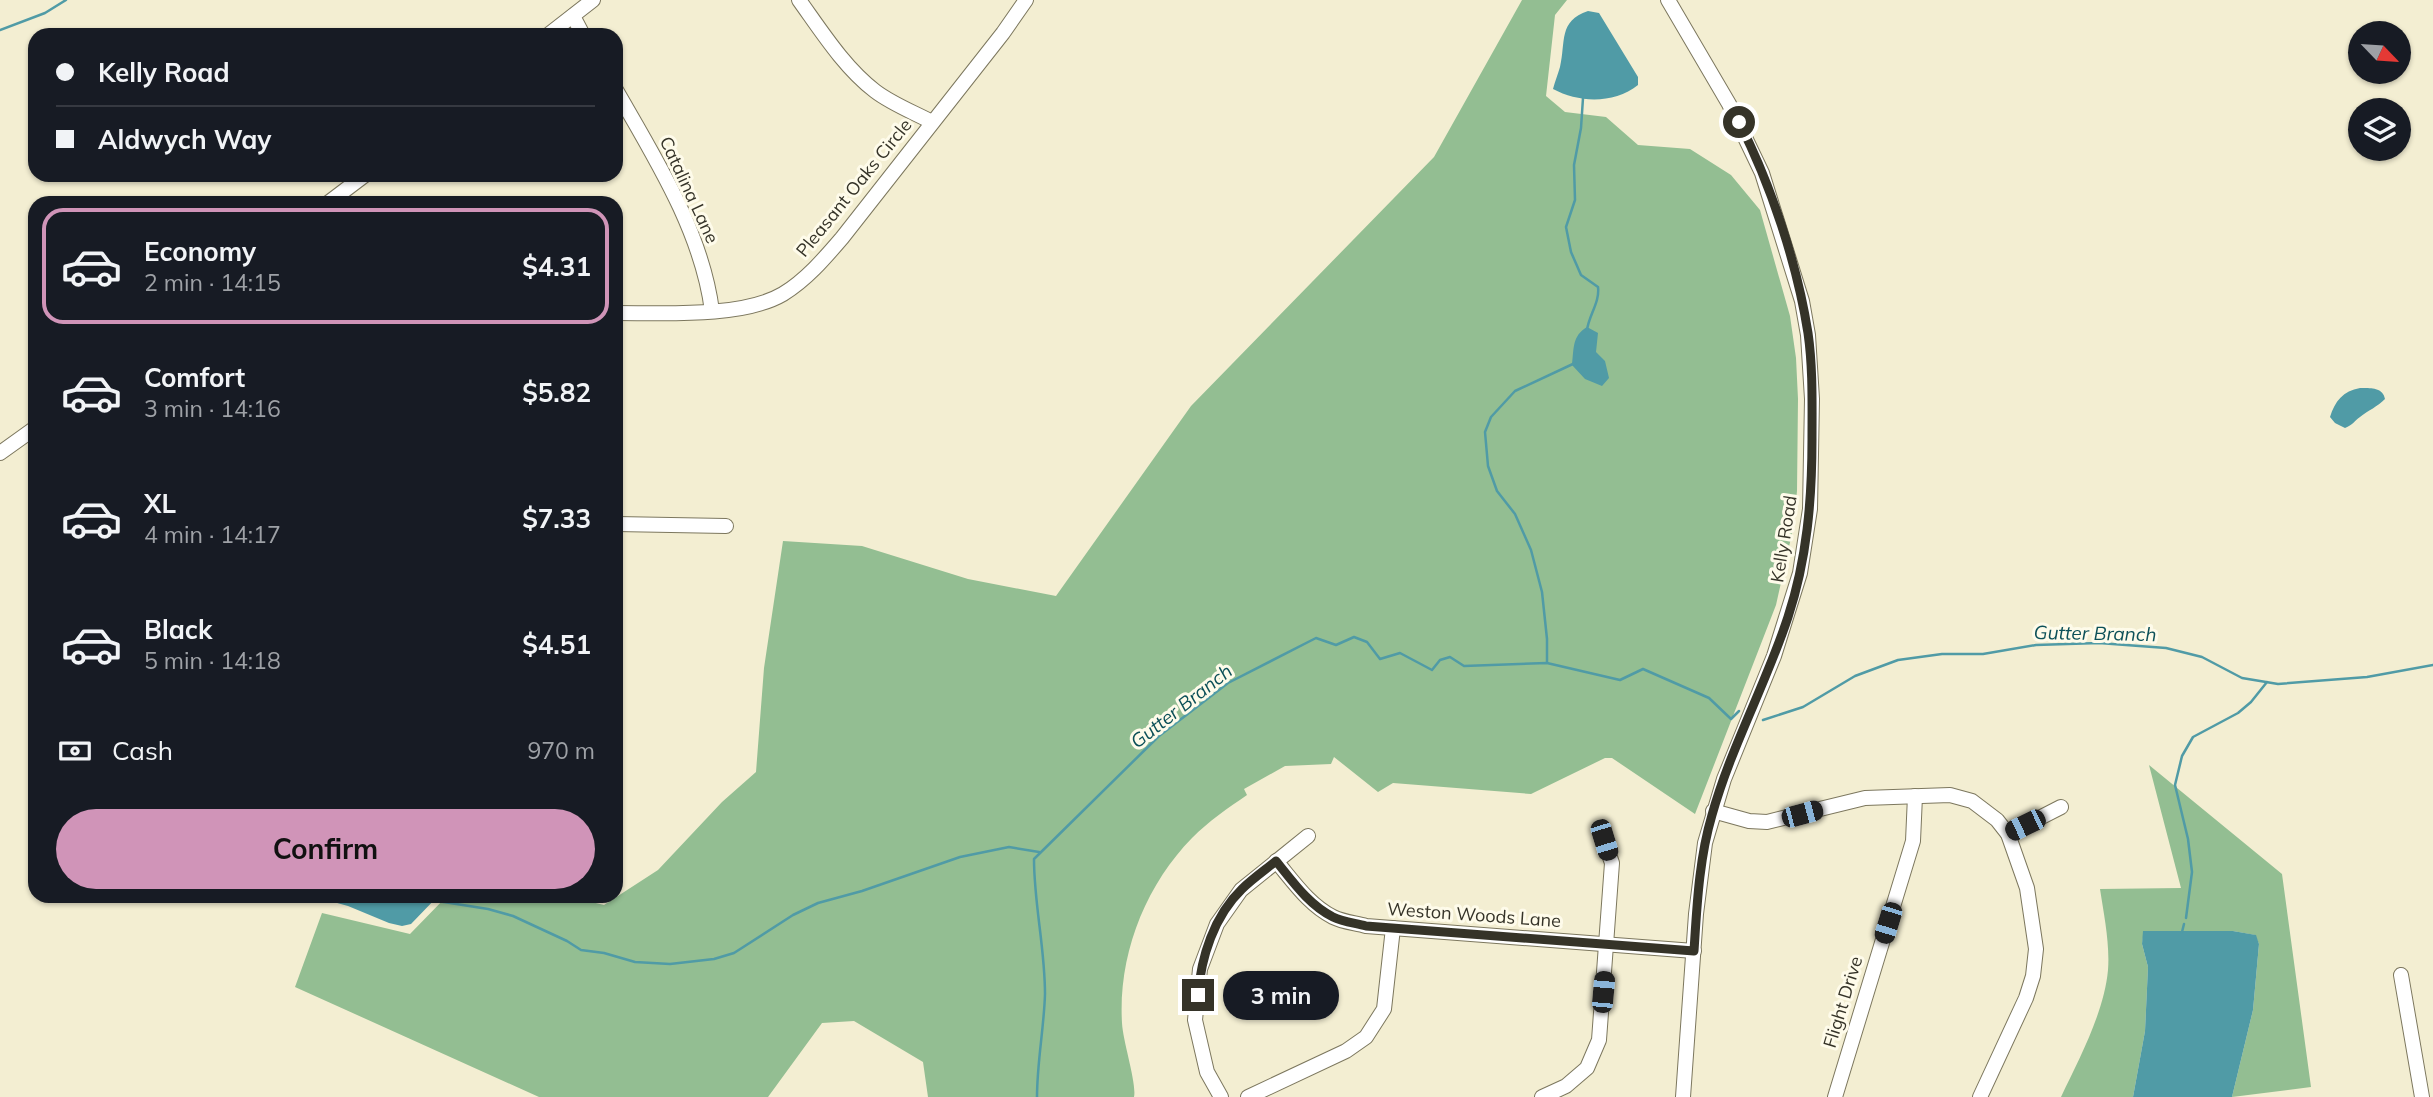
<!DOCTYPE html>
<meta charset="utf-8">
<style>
:root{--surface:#171b24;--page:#242831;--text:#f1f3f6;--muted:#9ea1a6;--line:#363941;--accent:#d094b8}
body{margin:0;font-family:Mulish,sans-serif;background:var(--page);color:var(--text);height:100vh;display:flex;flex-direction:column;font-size:26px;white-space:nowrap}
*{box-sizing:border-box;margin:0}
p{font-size:23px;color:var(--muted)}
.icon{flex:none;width:38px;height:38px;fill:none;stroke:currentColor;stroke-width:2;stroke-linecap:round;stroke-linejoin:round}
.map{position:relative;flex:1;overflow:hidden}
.sheet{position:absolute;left:28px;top:196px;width:595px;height:707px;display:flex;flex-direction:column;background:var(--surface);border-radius:21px;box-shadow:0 2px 5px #0004}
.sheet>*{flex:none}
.guide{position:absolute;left:28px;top:28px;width:595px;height:154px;border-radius:21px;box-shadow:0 2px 5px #0004;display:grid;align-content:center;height:154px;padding:0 28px;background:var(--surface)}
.needle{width:46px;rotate:115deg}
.buttons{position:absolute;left:2348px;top:21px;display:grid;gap:14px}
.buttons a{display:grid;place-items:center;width:63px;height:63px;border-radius:50%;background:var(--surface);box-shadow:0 2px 5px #0004;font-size:35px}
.end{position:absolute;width:32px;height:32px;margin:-16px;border:9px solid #353328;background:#fff;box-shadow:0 0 0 4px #fff}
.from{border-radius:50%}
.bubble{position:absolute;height:49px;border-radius:24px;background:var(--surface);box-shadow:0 2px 5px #0004;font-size:23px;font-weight:700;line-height:49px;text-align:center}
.car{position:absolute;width:21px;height:42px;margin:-21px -10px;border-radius:9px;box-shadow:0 0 5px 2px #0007;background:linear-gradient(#222 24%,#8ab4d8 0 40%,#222 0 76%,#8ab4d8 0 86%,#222 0)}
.guide b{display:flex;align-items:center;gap:24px;height:66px;font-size:26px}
.guide b+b{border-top:2px solid var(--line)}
.guide i{width:18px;height:18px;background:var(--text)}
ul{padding:12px 0 0;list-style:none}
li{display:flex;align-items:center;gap:21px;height:116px;margin:0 14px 10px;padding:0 14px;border:4px solid transparent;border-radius:21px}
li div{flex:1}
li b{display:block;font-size:26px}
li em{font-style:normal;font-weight:700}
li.current{border-color:var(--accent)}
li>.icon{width:63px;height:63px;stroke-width:1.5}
.pay{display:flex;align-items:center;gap:18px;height:77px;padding:0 28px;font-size:26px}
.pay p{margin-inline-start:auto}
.action{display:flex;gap:14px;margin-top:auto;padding:14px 28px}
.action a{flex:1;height:80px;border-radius:42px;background:var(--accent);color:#111;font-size:28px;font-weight:700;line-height:80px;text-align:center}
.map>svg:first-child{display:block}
.forest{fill:#93be92}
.water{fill:#509ba6}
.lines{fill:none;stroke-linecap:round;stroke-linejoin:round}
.stream{stroke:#509ba6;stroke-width:2.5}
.minor-casing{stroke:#7c775e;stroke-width:16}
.minor{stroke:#fff;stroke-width:14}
.route{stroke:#353328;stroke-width:9}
.labels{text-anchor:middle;stroke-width:6;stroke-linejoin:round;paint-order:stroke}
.street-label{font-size:18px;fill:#353328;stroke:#fefbea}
.water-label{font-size:19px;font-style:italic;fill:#0c5058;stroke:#fefbea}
</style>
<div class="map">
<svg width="2433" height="1097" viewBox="0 0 2433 1097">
<rect width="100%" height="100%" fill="#f3eed2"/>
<!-- forest -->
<g class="forest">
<path d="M 1522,0 L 1567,0 L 1555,15 L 1546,96 L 1565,112 L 1606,117 L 1638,145 L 1690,149 L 1731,175 L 1760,210 L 1790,316 L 1796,358 L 1798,399 L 1797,491 L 1793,529 L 1776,605 L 1695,814 L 1612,758 L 1605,758 L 1531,794 L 1393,783 L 1378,792 L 1334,757 L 1331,764 L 1285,766 L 1244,789 L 1247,795 C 1228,808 1209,821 1192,838 C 1145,886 1118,955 1122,1023 C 1123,1042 1137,1084 1134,1097 L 928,1097 L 923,1062 L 854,1021 L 822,1023 L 768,1097 L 539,1097 L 295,987 L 322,913 L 410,934 L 447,896 L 567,896 L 604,905 L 658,870 L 722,802 L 756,772 L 764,668 L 783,541 L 862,546 L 968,579 L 1056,596 L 1191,406 L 1434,157 Z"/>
<path d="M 2149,765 L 2282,874 L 2311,1087 L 2232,1097 L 2253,1010 L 2259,944 L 2255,935 L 2233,931 L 2144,931 L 2142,944 L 2148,967 L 2145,1031 L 2133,1097 L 2061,1097 C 2079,1059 2104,1013 2108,970 C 2110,944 2104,915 2100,889 L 2181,888 Z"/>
</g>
<!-- water -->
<g class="water">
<path d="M 1588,11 L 1599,13 L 1638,77 L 1638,85 C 1614,104 1579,103 1553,89 C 1555,81 1558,74 1560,67 C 1566,42 1558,21 1588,11 Z"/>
<path d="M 1587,327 L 1598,333 L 1596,352 L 1605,361 L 1609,378 L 1602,386 L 1585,379 L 1572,365 C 1574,348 1572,336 1587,327 Z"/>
<path d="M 2360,388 C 2370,388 2383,387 2385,399 C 2377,407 2369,410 2360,417 C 2354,421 2353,425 2345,428 L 2335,423 L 2330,417 C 2335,401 2343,391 2360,388 Z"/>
<polygon points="312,896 438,896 411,924 402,926 389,923 348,906"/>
<polygon points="2143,931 2233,931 2256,935 2259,944 2253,1010 2232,1097 2133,1097 2145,1031 2148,967 2142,944"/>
</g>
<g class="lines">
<!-- stream -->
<g class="stream">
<polyline points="0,30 45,13 66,0"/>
<path d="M 1583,98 L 1581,128 L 1574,165 L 1575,200 L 1566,227 L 1571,252 L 1581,275 L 1598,287 C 1600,302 1589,315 1587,330"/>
<polyline points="1547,662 1547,639 1542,592 1531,550 1515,514 1497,491 1488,466 1485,432 1491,417 1515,391 1575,363"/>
<polyline points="1763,720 1803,707 1855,676 1898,660 1942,654 1983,654 2036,645 2099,643 2166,648 2202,657 2242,678 2278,684 2367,677 2433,665"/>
<polyline points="431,900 488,909 513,916 567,941 581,950 604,953 635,962 670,964 714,959 734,953 793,915 818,903 862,891 960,857 1009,847 1039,852"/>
<polyline points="2186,918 2192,872 2188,839 2175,785 2182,756 2193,737 2238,713 2251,702 2267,682"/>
<polyline points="2182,932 2184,924"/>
<path d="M 1037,1097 C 1037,1062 1044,1028 1045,994 C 1045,948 1034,904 1034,859 L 1159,736 L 1228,683 L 1316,638 L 1336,645 L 1354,637 L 1367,642 L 1380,659 L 1400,653 L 1432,670 L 1440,660 L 1450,657 L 1464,666 L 1547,663 L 1620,680 L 1643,669 L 1709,698 L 1731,719 L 1739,711"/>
</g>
<!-- minor casing -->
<g class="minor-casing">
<g id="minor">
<path d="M 799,0 C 822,32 844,67 875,91 C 892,104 913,112 932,122"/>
<polyline points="1668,0 1729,104 1762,173 1802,301 1808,335 1812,399 1810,509 1800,573 1774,656 1724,779 1705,843 1696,914 1683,1097"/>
<polyline points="573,16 583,35"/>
<polyline points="548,35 593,0"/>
<path d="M 616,90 C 655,158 702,232 712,311"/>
<polyline points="328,203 365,175"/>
<path d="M 616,313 C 663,313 742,318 783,294 C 806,280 824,259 842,238 L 1003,33 L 1026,0"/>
<polyline points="0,453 35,428"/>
<polyline points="616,524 726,526"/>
<polyline points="1713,811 1749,821 1767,822 1865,798 1950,795 1972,801 1997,820 2008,834 2027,888 2036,949 2033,976 2026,998 1980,1097"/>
<polyline points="2008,834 2061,807"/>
<path d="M 1276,861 C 1293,881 1309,905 1333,917 C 1343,922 1355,923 1366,926 L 1694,951"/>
<polyline points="2401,975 2422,1097"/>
<polyline points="1221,1097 1207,1072 1195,1020 1200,969 1217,924 1241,890 1308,836"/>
<polyline points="1248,1097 1346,1051 1366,1037 1384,1009 1393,928"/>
<polyline points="1542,1097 1566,1086 1587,1068 1599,1040 1612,863 1604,840"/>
<polyline points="1835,1097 1913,841 1915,796"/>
</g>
</g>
<!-- minor -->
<use href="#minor" class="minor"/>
</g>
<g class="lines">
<!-- route -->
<path class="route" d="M 1198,995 C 1201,957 1214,916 1242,889 C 1252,879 1265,870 1276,861 C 1293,882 1309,905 1333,917 C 1343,922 1355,923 1366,926 L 1694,951 C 1697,905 1699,859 1712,815 C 1731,747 1766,684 1788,617 C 1807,559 1812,500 1812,439 C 1812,404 1813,368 1808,333 C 1797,263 1771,185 1739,122"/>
</g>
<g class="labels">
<!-- street labels -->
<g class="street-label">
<text transform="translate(854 188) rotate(-51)" y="6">Pleasant Oaks Circle</text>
<text transform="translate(689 190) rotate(65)" y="6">Catalina Lane</text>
<text transform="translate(1784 539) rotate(-81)" y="6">Kelly Road</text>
<text transform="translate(1474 915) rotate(4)" y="6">Weston Woods Lane</text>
<text transform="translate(1843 1002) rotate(-73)" y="6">Flight Drive</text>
</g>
<!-- water labels -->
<g class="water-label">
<text transform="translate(2095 633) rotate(1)" y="7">Gutter Branch</text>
<text transform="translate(1181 706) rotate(-38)" y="7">Gutter Branch</text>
</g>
</g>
</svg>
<div class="buttons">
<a><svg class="needle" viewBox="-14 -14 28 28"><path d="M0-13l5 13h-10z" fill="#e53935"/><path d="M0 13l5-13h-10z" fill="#9ea1a6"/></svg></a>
<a><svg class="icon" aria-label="layers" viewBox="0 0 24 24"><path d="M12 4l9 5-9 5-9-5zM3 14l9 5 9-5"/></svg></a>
</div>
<i class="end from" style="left:1739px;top:122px"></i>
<i class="end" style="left:1198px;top:995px"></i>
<div class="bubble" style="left:1223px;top:971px;width:116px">3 min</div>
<i class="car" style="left:1802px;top:814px;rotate:75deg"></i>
<i class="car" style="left:2025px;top:825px;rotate:244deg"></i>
<i class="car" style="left:1604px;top:840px;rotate:163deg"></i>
<i class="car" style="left:1888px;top:923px;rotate:197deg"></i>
<i class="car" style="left:1603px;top:992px;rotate:5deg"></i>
<div class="guide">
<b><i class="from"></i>Kelly Road</b>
<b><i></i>Aldwych Way</b>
</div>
<section class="sheet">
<ul>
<li class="current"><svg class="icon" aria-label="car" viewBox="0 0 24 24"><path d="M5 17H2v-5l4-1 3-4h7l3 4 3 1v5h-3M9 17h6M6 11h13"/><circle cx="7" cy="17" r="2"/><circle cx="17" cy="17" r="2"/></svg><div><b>Economy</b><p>2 min · 14:15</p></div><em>$4.31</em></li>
<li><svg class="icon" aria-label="car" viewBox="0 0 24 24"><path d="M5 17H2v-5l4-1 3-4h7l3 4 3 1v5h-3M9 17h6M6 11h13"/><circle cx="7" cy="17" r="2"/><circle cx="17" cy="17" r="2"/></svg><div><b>Comfort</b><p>3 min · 14:16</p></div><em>$5.82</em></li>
<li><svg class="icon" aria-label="car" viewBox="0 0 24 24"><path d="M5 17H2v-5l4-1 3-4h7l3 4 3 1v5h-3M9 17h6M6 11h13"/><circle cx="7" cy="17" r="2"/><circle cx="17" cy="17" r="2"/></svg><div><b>XL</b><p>4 min · 14:17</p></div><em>$7.33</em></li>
<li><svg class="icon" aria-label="car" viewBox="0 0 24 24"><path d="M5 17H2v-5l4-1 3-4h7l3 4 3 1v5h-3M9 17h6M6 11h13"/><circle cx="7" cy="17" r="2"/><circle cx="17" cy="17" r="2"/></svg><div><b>Black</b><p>5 min · 14:18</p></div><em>$4.51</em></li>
</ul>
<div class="pay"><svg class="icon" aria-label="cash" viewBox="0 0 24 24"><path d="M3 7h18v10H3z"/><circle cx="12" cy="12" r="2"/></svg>Cash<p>970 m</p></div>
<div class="action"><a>Confirm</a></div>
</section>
</div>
